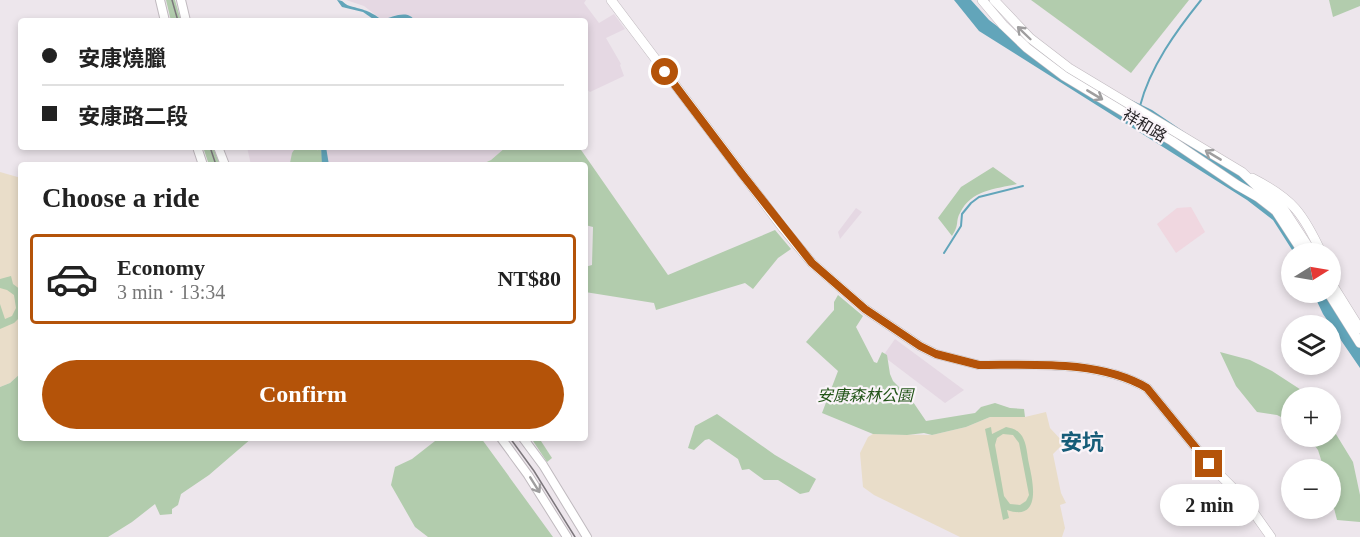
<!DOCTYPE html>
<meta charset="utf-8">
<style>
:root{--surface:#fff;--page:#f2f2f2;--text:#222;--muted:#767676;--line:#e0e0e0;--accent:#b45309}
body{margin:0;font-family:"Times New Roman","Noto Sans TC",serif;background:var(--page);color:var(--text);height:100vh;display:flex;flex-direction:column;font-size:22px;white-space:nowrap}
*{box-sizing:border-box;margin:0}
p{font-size:20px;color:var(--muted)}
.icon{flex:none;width:33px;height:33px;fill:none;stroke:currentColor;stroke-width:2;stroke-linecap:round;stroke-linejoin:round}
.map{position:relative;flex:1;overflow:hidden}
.panel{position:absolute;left:18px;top:162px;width:570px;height:279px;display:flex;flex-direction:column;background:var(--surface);border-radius:6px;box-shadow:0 3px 9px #0003}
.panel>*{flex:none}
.top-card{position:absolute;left:18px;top:18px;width:570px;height:132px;border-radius:6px;box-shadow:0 3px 9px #0003;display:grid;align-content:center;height:132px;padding:0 24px;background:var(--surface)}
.needle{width:39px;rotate:79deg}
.tools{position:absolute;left:1281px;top:243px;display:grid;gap:12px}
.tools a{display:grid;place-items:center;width:60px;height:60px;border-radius:50%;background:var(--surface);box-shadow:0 3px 9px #0003;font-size:30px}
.end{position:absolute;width:27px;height:27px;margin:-14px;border:8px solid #b45309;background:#fff;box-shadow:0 0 0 3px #fff}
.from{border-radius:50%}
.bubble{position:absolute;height:42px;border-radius:21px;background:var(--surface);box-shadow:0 3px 9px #0003;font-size:20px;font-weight:700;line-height:42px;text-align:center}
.top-card b{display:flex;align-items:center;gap:21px;height:57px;font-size:22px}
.top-card b+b{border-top:2px solid var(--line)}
.top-card i{width:15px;height:15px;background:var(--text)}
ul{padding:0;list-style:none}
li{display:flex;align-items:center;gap:18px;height:90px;margin:0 12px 9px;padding:0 12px;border:3px solid transparent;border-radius:6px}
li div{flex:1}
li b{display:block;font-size:22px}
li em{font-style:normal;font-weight:700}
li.on{border-color:var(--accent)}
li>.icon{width:54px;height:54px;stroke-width:1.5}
h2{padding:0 24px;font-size:27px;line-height:72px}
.primary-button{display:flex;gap:12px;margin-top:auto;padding:12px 24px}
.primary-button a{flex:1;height:69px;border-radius:36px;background:var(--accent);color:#fff;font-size:24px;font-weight:700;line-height:69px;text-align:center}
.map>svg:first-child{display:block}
.built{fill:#e5d8e3}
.education{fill:#e9ddc9}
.medical{fill:#f0d7e0}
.green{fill:#b2ccad;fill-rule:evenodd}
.water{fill:#62a5ba}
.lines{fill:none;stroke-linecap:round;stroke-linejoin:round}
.stream{stroke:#62a5ba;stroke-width:2}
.tertiary-casing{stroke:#c0babf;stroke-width:10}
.secondary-casing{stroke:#c0babf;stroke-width:10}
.tertiary{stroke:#fff;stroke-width:8}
.secondary{stroke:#fff;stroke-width:9}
.tram{stroke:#7c777c;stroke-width:1.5}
.oneway{stroke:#9f9e9f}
.route{stroke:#b45309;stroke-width:8}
.labels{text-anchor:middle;stroke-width:4.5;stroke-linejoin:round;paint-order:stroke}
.street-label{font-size:16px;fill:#2a272a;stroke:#faf4f9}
.park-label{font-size:16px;font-style:italic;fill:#235519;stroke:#faf4f9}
.district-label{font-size:22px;font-weight:bold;fill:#165c78;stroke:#faf4f9}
</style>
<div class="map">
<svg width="1360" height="537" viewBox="0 0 1360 537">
<rect width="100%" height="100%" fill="#ede6ec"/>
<!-- built -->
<g class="built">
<polygon points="346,0 586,0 584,3 599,23 614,14 625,29 606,38 621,64 620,65 624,76 590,92 585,88 585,21 389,21 382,20 364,6"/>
<polygon points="247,147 506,147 491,160 480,165 251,165"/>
<polygon points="856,208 862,212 840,239 838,232"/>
<polygon points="895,339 964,390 945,403 883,356"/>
</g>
<!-- education -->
<g class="education">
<polygon points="0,172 21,178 21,373 10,383 0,387"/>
<polygon points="1046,412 1050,428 1064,443 1053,454 1061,493 1066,503 1060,505 1065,528 1062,537 960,537 874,495 863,487 860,453 868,437 873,434 932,435 966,427 990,417 1025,417"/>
</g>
<!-- medical -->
<polygon class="medical" points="1191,207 1205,232 1176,253 1157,224 1177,208"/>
<!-- green -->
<g class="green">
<polygon points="166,0 175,0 181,21 171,21"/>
<polygon points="1031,0 1189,0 1131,73"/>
<polygon points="1329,0 1360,0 1360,6 1333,17"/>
<polygon points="203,147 213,147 220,165 209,165"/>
<polygon points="296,147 317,147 318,151 318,147 321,147 323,164 290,163 292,153"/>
<polygon points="506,147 579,147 668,275 775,230 791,249 778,258 753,289 745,283 656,310 654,303 585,292 585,267 592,265 593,227 585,225 585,165 480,165 491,160"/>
<path d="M 993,167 L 1017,184 C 995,189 971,190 960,213 C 955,222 960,224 952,236 L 938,218 L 961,187 Z"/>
<polygon points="11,276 13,284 21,290 21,316 14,323 0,329 0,304 5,319 12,316 16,308 14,295 7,290 0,288 0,279"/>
<polygon points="838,295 863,316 856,327 874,362 877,363 882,352 887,355 890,374 893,381 911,399 926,421 975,413 981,407 995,403 1010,408 1024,409 1025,417 990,417 966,427 932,435 924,433 907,435 873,434 822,413 838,371 806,342 834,310 834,302"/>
<polygon points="1220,352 1250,360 1272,371 1312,397 1292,398 1291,422 1277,415 1257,412 1236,386"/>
<polygon points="21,373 21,438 252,438 209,475 181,494 178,505 172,509 172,514 160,515 155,504 132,522 108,537 0,537 0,387 10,383"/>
<polygon points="717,414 775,455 816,479 809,492 800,494 778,480 764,480 749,469 742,470 738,459 709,439 705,440 694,450 688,448 695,426"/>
<polygon points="1331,426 1353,462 1360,495 1360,522 1337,520 1331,496 1330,470 1324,469 1318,450 1308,437 1330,436"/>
<path d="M 991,427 L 992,434 L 1006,427 C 1012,428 1018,430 1022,436 C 1027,444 1027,455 1029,464 C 1033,482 1042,522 1007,510 L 1009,518 L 1003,520 L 985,429 ZM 1003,434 L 1013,435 L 1019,443 L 1029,495 L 1026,501 L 1020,505 L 1010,504 L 1004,496 L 995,445 L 997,438 Z"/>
<polygon points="436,438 481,438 553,537 428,537 415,527 391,485 395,467 412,459 435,441"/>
<polygon points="531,438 539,438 552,458 547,462"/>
</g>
<!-- water -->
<g class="water">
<path d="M 337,0 C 344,0 343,4 350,6 C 364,10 369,10 382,20 C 393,17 408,9 415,21 L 405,19 L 376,21 L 363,12 L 342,7 Z"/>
<polygon points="954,0 971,0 989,20 1001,29 1088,79 1152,110 1280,197 1317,253 1294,253 1273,220 1247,200 979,31"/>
<polygon points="321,147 326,147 329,165 272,165 322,164"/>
<polygon points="1331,276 1360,327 1360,368 1323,314 1313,293 1330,292"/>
</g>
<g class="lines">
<!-- stream -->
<g class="stream">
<path d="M 1140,106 C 1150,67 1176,31 1201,0"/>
<polyline points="944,253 961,226 962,214 971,203 979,197 1023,186"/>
</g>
<!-- tertiary casing -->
<g class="tertiary-casing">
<g id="tertiary">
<polyline points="160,0 165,21"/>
<polyline points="181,0 186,21"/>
<polyline points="197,147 203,165"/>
<polyline points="218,147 225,165"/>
<polyline points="501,438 528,475 567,537"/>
<polyline points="523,438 543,465 587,537"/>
</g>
</g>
<!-- secondary casing -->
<g class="secondary-casing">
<g id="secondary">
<path d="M 611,0 L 783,228 L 812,263 L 865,309 L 920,346 L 936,354 L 979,365 C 1033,365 1099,360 1147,388 L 1209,464 L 1244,499 L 1271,537"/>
<polyline points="982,0 1003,25 1027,48 1064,76 1172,141 1237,185 1258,197 1276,211 1304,254"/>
<polyline points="994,0 1030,38 1069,68 1242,172 1263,192 1281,205 1313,254"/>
<path d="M 1252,178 C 1293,199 1303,213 1322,254"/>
<polyline points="1330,281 1360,329"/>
<polyline points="1328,292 1360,343"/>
</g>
</g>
<!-- tertiary -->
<use href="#tertiary" class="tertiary"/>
<!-- secondary -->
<use href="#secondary" class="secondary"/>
<!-- tram -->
<g class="tram">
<polyline points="172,0 178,21"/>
<polyline points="210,147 216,165"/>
<polyline points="510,438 534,471 575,537"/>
</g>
</g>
<!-- one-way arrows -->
<defs><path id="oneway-shaft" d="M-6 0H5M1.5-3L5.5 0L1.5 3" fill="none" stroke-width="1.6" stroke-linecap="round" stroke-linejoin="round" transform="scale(1.5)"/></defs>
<g class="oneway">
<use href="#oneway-shaft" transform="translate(1024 33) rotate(-136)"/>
<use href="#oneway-shaft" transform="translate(1095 95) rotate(31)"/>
<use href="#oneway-shaft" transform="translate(1213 155) rotate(-149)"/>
<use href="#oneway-shaft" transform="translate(535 485) rotate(58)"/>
</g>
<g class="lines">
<!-- route -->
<path class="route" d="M 665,72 L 742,174 L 812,263 L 865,309 L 920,346 L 936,354 L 979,365 C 1033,365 1100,360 1147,388 L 1209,464"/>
</g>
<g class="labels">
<!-- street labels -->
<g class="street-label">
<text transform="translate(1145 125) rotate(31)" y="6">祥和路</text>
</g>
<!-- park labels -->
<g class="park-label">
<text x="865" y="401">安康森林公園</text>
</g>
<!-- district labels -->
<g class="district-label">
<text x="1082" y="450">安坑</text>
</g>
</g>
</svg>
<div class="tools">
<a><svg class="needle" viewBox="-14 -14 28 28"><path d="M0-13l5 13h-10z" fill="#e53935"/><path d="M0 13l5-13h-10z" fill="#767676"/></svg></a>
<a><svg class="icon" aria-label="layers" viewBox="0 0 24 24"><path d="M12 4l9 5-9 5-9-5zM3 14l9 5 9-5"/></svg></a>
<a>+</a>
<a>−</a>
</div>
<i class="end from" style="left:665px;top:72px"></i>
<i class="end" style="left:1209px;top:464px"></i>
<div class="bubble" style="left:1160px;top:484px;width:99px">2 min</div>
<div class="top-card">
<b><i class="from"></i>安康燒臘</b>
<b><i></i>安康路二段</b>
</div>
<section class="panel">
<h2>Choose a ride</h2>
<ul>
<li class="on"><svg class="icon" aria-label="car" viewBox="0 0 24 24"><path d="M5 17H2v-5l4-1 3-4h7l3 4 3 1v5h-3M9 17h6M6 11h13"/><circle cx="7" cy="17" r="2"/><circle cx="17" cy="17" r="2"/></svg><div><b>Economy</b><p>3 min · 13:34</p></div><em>NT$80</em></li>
</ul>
<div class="primary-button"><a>Confirm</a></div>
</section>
</div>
